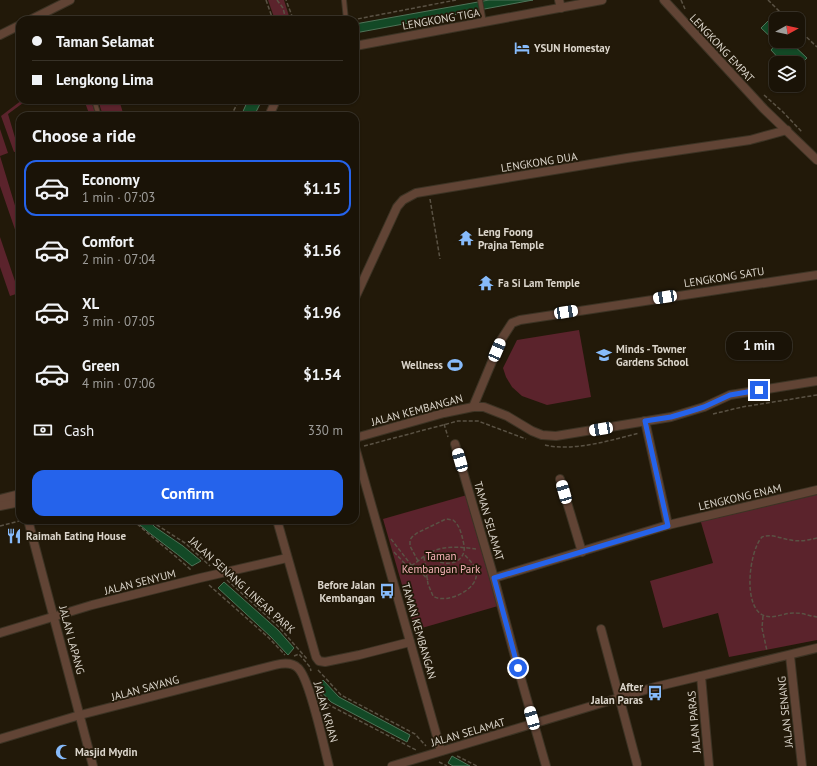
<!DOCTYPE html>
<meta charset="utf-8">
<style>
:root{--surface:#1a1307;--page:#272015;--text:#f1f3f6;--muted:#9f9e9b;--line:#383228;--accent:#2563eb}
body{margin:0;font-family:"PT Sans",sans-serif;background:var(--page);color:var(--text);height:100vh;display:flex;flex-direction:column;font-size:15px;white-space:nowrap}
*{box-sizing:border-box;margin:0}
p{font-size:13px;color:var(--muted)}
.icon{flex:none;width:22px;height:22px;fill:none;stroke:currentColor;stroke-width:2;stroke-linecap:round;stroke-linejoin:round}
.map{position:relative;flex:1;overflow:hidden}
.details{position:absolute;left:16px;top:112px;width:343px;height:412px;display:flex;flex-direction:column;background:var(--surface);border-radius:12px;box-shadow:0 1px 3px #0004,0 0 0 1px var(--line)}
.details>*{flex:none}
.banner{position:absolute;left:16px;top:16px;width:343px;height:88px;border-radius:12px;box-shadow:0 1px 3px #0004,0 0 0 1px var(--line);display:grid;align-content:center;height:88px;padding:0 16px;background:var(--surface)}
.needle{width:26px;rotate:82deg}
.fabs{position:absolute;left:769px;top:12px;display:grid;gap:8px}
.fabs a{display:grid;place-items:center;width:36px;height:36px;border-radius:8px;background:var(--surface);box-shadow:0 1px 3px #0004,0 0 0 1px var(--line);font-size:20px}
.end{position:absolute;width:18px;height:18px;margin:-9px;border:5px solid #2563eb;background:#fff;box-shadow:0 0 0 2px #fff}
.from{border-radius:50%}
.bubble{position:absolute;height:28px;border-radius:12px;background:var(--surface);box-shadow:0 1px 3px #0004,0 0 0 1px var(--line);font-size:13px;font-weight:600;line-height:28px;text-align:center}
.car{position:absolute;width:12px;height:24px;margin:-12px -6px;border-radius:5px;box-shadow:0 0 3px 1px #0007;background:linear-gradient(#fff 24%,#345 0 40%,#fff 0 76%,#345 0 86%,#fff 0)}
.banner b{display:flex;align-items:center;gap:14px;height:38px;font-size:15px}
.banner b+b{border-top:1px solid var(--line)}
.banner i{width:10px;height:10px;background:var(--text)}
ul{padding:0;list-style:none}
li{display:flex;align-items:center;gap:12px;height:56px;margin:0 8px 6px;padding:0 8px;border:2px solid transparent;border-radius:12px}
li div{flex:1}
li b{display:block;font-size:15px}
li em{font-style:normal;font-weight:600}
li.selected{border-color:var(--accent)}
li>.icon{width:36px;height:36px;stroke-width:1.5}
h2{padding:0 16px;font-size:18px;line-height:48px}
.pay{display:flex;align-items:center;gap:10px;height:44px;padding:0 16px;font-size:15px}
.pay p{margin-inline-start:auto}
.action{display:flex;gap:8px;margin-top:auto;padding:8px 16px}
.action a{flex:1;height:46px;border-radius:12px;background:var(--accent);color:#fff;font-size:16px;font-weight:600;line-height:46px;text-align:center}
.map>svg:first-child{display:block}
.green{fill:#5b232c}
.water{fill:#134926;stroke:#4f7358}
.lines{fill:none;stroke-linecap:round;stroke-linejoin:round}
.lane-casing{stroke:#3c3324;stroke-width:6}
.street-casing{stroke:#3c3324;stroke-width:10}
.path{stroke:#5a5244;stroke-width:1.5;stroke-dasharray:4 2;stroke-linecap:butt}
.lane{stroke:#614435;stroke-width:4}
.street{stroke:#614435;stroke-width:8}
.route{stroke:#2563eb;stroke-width:5}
.labels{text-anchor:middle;stroke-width:3.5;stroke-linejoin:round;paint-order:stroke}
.street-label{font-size:11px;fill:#dbd5cb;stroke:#221909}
.poi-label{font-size:11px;font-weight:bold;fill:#dbd5cb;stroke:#221909;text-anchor:start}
.park-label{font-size:11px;fill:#f7b3b9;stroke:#221909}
</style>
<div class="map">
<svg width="817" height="766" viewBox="0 0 817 766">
<rect width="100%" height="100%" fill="#221909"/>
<!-- green -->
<g class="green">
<polygon points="268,0 284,0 289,16 279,20 275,20"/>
<polygon points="22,100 27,100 8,114 19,151 14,152 1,116"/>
<polygon points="84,100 91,100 96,116 90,116"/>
<polygon points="98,100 119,100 124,116 103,116"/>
<polygon points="0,129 8,153 0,156 20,222 20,244 0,186"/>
<polygon points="0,237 19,293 10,296 0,267"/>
<polygon points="579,330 591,397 547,405 522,396 512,387 506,377 503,368 517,340"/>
<polygon points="817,492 817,640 729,657 718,613 663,628 650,581 713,563 700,519"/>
<polygon points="467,495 498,606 415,630 383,519"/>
</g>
<!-- water -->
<g class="water">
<polygon points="489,0 533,0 355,33 355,24"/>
<polygon points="768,21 776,29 776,41 789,41 807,58 798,67 798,63 790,63 786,59 782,62 771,50 777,43 761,28"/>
<polygon points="248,100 262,100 254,116 241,116"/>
<path d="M 134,520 L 148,520 L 155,527 L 183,546 L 201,561 L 192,566 C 173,550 153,537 134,520 Z"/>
<polygon points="224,582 278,630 294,648 288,655 271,637 218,588"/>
<polygon points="323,680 339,697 410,735 407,742 331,702 317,687"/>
<polygon points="452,756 470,766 453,766 448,763"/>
</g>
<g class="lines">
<!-- lane casing -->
<g class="lane-casing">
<g id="lane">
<polyline points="344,0 346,20"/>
<polyline points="480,0 484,23"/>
<polyline points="94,100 99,116"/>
<polyline points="265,100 274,105"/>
</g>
</g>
<!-- street casing -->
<g class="street-casing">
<g id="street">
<polyline points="559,0 561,8"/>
<polyline points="664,0 764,109 817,160"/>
<polyline points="30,20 70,0"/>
<polyline points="0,35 20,25"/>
<polyline points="355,46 602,0"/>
<polyline points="269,116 276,100"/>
<polyline points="355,298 397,207 403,200 416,193 627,158 750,140 787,130"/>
<polyline points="473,407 501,340 512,323 520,320 817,275"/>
<polyline points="645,421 668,525"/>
<polyline points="355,438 444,413 473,407 484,407 507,416 532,431 542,435 556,436 671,417 704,407 730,395 817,381"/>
<polyline points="455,444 494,578 518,668 546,766"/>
<polyline points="355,447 441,751"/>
<polyline points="560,479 582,552"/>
<polyline points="0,499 20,494"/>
<polyline points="0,506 20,502"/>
<polyline points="28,520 93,766"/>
<polyline points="277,520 316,657 319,661 325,662 359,655 410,642"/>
<polyline points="494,578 668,525 817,490"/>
<polyline points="601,629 637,764"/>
<polyline points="0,633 92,605 200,578 287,558"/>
<polyline points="790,656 802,766"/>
<polyline points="701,676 709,766"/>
<path d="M 0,739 L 80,715 L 275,665 C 283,663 292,662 298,668 C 310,679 324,747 329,766"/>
<polyline points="392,766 655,687 817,648"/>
</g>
</g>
<!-- path -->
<g class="path">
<polyline points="266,0 273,20"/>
<polyline points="277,0 283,8 286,20"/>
<polyline points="681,0 685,9"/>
<polyline points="768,0 787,19"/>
<polyline points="285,20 292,16 286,0"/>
<polyline points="352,20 456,0"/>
<polyline points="798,29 817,47"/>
<polyline points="764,95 782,111 802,132"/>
<polyline points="231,116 239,100"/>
<polyline points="430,199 440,259"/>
<polyline points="713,414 742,407 817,395"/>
<polyline points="444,424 448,437"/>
<path d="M 545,445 C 572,452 612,440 639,433"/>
<polyline points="364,446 458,421 478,421 526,439"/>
<path d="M 133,520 C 152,538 173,553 192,571"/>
<polyline points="153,520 157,525 185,543 210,566"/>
<polyline points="0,526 19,521"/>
<path d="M 817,538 C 809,540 800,542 791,540 C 781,539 772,533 762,537 C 749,551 742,609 765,616 C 775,619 786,612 796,613 C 803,613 810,616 817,617"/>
<polyline points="391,539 412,566 423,574 428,580"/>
<path d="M 394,552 L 408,567 C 416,564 422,557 429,553 C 443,545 461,547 476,549"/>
<path d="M 424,557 L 428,584 L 433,596 C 446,605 480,589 476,572 C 475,565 469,560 464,554"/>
<path d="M 418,561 L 410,546 L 410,540 L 412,537 L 417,533 L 446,519 L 453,520 C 458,524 460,529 462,536 C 463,541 465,547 464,551 C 461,567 437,567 429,553"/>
<polyline points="227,580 279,627 307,659"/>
<polyline points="209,585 269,638 285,655"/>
<polyline points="763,616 762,628 767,651"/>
<polyline points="294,656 299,654 310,667 311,671"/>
<polyline points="318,670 341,695 415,734 426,746"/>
<polyline points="320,694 329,705 416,750"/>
<polyline points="457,756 477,766"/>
<polyline points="439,762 447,766"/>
</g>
<!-- lane -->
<use href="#lane" class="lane"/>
<!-- street -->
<use href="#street" class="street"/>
</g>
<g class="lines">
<!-- route -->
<polyline class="route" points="518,668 494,578 668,526 645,421 671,417 688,412 704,407 730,395 759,390"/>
</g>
<!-- icons -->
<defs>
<g id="hotel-bare" transform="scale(1.2)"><path d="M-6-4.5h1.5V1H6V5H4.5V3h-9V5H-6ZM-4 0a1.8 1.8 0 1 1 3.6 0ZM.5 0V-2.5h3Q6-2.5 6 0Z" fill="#87bbfb" stroke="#221909" stroke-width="2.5" paint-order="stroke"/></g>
<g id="temple-bare" transform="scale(1.2)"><path d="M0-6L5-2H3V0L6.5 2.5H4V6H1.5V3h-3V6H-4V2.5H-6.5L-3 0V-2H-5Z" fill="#87bbfb" stroke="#221909" stroke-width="2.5" paint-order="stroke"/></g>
<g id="school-bare" transform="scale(1.2)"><path d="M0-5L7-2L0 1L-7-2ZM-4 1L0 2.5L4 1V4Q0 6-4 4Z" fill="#87bbfb" stroke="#221909" stroke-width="2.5" paint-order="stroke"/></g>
<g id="stadium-bare" transform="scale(1.2)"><path d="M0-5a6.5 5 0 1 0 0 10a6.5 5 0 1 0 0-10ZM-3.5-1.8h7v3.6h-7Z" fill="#87bbfb" stroke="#221909" stroke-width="2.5" paint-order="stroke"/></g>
<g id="restaurant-bare" transform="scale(1.2)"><path d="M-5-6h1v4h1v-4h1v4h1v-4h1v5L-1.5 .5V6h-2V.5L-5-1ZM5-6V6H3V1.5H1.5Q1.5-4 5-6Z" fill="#87bbfb" stroke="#221909" stroke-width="2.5" paint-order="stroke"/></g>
<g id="bus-bare" transform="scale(1.2)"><path d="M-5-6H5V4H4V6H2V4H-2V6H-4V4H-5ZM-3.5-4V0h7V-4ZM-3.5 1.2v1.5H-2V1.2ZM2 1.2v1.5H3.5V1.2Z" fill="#87bbfb" stroke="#221909" stroke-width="2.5" paint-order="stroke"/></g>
<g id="mosque-bare" transform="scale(1.2)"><path d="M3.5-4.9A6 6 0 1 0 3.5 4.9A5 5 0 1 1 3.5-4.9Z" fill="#87bbfb" stroke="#221909" stroke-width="2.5" paint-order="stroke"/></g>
</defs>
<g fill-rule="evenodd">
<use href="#hotel-bare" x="522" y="48"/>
<use href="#temple-bare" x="466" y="238"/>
<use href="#temple-bare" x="486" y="283"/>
<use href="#school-bare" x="604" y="355"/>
<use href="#stadium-bare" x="455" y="365"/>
<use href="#restaurant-bare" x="14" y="536"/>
<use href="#bus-bare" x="387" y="591"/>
<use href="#bus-bare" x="655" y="693"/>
<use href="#mosque-bare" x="63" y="752"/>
</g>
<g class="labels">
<!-- street labels -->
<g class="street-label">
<text transform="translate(441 19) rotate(-10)" y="4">LENGKONG TIGA</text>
<text transform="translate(722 48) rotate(47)" y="4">LENGKONG EMPAT</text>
<text transform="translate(539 162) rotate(-9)" y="4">LENGKONG DUA</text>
<text transform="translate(724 277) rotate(-9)" y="4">LENGKONG SATU</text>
<text transform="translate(417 410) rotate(-15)" y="4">JALAN KEMBANGAN</text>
<text transform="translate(740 497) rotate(-13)" y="4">LENGKONG ENAM</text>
<text transform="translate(489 521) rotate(74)" y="4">TAMAN SELAMAT</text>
<text transform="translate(140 582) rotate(-14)" y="4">JALAN SENYUM</text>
<text transform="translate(242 585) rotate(42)" y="4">JALAN SENANG LINEAR PARK</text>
<text transform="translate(419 631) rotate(74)" y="4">TAMAN KEMBANGAN</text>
<text transform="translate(72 640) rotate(75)" y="4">JALAN LAPANG</text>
<text transform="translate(145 688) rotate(-15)" y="4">JALAN SAYANG</text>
<text transform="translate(326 712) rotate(74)" y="4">JALAN KRIAN</text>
<text transform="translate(785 712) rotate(-96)" y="4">JALAN SENANG</text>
<text transform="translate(694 722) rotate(-95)" y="4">JALAN PARAS</text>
<text transform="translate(468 732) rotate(-16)" y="4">JALAN SELAMAT</text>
</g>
<!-- poi labels -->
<g class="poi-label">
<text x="534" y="52">YSUN Homestay</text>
<text x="478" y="236">Leng Foong<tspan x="478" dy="13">Prajna Temple</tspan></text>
<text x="498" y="287">Fa Si Lam Temple</text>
<text x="616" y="353">Minds - Towner<tspan x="616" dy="13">Gardens School</tspan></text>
<text x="443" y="369" text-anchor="end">Wellness</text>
<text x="26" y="540">Raimah Eating House</text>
<text x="375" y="589" text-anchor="end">Before Jalan<tspan x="375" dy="13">Kembangan</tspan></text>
<text x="643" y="691" text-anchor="end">After<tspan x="643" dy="13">Jalan Paras</tspan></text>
<text x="75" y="756">Masjid Mydin</text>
</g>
<!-- park labels -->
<g class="park-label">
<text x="441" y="560">Taman<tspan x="441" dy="13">Kembangan Park</tspan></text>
</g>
</g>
</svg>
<div class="fabs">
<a><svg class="needle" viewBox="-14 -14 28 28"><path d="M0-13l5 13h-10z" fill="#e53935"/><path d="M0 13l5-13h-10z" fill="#9f9e9b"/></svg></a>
<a><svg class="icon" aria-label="layers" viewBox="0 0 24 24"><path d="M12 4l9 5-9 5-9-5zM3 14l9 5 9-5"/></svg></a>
</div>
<i class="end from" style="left:518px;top:668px"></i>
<i class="end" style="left:759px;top:390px"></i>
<div class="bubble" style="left:726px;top:332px;width:66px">1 min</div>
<i class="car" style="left:665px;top:297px;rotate:261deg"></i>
<i class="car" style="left:566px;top:312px;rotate:81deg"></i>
<i class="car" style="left:497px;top:350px;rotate:23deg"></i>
<i class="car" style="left:601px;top:429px;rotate:260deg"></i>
<i class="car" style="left:460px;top:460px;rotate:344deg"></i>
<i class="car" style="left:564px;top:492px;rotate:344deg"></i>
<i class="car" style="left:532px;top:718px;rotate:344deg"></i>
<div class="banner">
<b><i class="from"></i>Taman Selamat</b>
<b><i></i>Lengkong Lima</b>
</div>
<section class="details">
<h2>Choose a ride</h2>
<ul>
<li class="selected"><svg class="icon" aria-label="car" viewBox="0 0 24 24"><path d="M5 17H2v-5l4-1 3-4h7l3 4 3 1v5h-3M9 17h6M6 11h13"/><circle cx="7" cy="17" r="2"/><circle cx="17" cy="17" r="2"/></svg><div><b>Economy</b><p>1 min · 07:03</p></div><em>$1.15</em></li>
<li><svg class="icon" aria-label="car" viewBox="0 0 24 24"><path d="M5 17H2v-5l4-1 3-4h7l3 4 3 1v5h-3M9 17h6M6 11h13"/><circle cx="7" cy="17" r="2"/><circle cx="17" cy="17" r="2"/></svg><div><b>Comfort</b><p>2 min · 07:04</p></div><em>$1.56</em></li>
<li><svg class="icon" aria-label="car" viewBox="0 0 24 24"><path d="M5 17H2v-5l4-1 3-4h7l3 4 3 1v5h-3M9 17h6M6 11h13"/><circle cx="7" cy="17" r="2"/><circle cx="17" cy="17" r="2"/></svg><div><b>XL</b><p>3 min · 07:05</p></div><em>$1.96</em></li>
<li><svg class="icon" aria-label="car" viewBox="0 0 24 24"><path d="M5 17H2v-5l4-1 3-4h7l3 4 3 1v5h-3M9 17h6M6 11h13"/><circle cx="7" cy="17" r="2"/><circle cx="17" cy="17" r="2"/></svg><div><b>Green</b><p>4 min · 07:06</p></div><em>$1.54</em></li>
</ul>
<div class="pay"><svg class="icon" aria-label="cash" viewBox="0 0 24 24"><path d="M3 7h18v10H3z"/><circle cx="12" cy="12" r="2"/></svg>Cash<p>330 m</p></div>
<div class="action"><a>Confirm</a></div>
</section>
</div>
